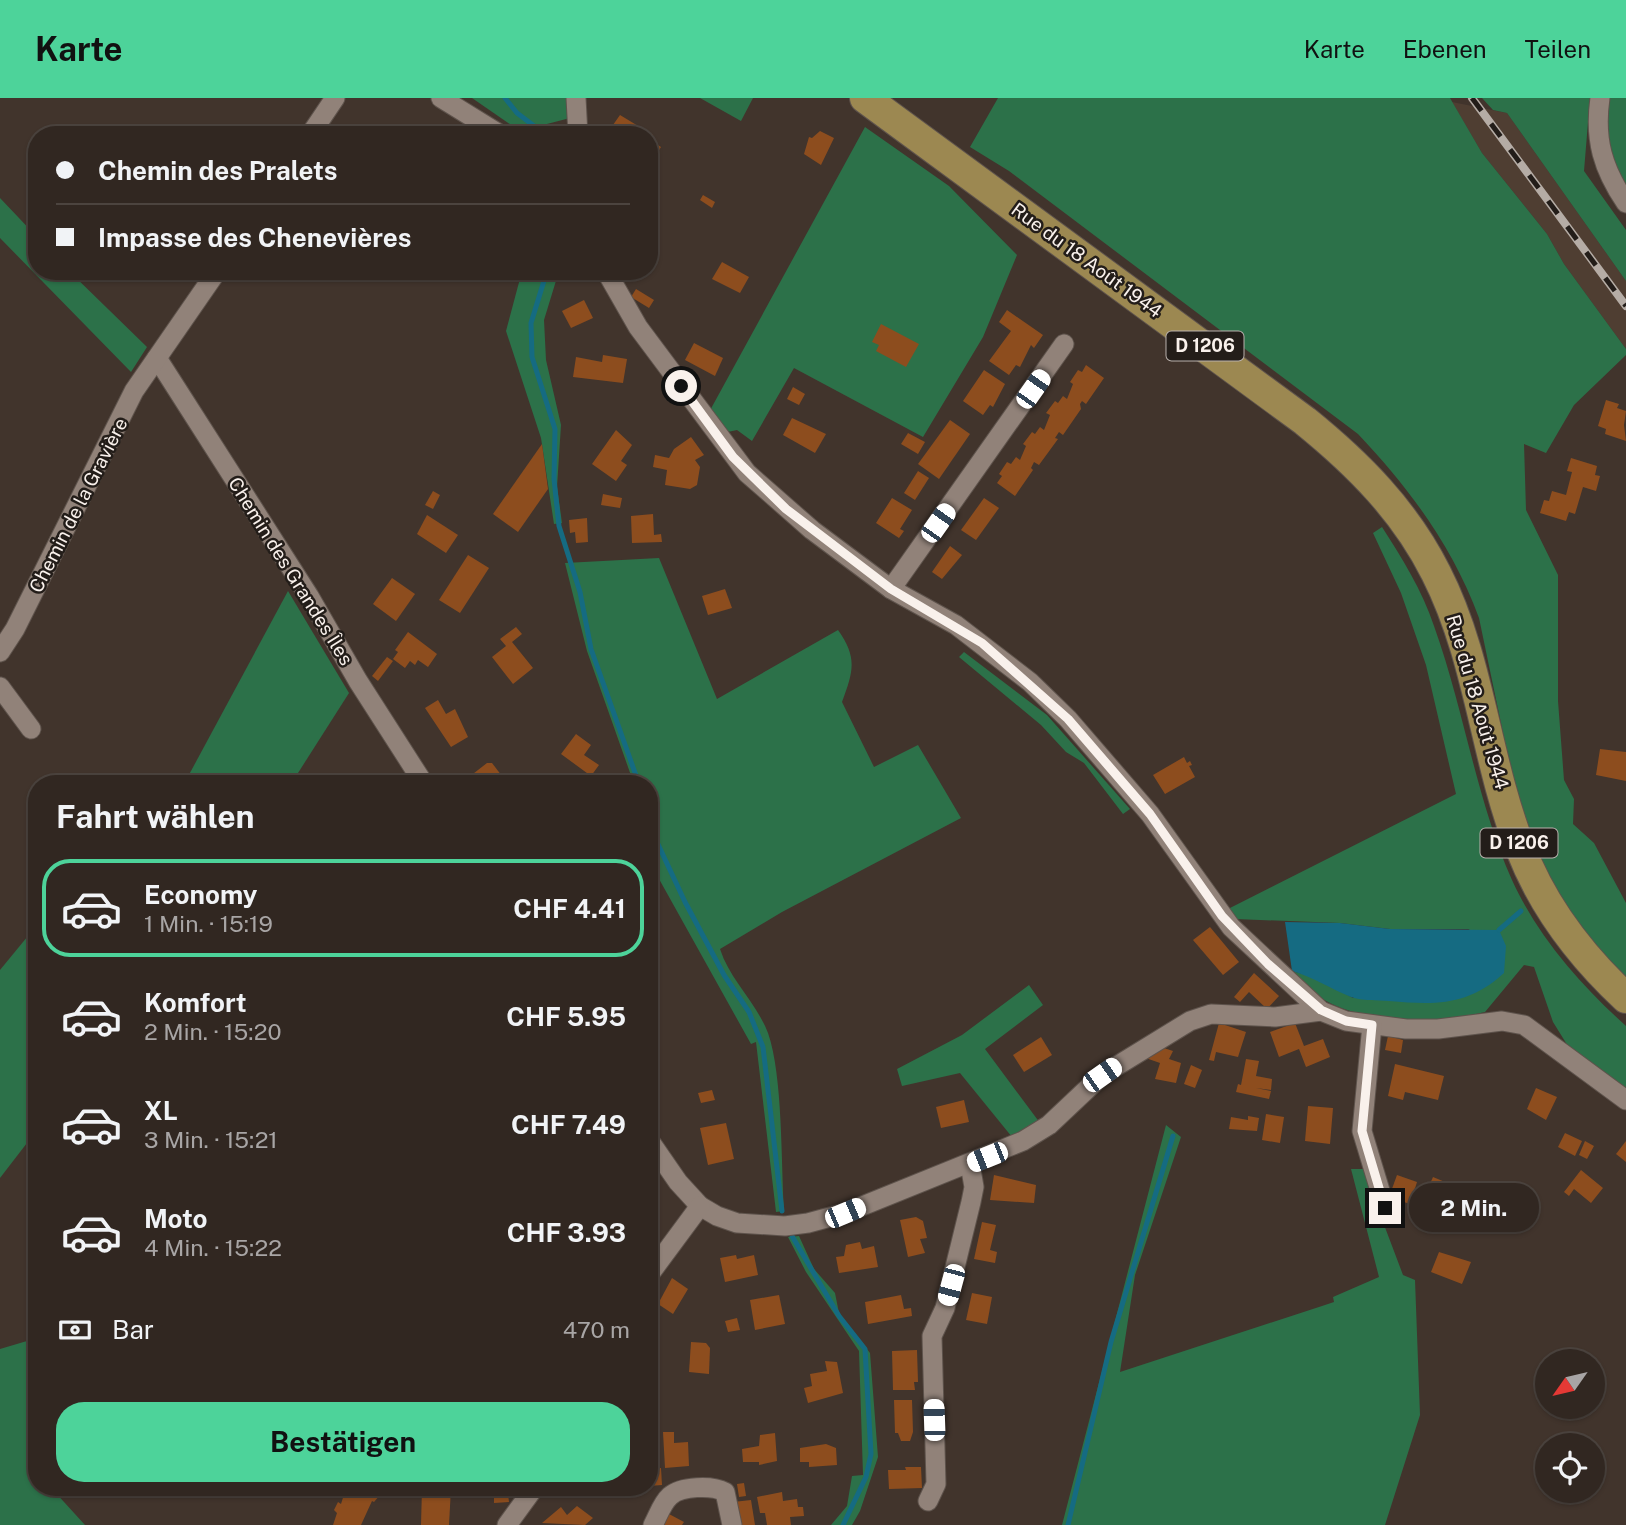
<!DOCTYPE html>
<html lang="de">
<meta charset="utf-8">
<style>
:root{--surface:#312721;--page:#392f2a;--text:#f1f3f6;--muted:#a8a5a5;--line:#4c443f;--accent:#4dd39a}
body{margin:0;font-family:"Public Sans",sans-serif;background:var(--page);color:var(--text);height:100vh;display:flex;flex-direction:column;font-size:26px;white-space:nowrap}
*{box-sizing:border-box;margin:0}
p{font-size:23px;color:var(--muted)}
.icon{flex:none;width:38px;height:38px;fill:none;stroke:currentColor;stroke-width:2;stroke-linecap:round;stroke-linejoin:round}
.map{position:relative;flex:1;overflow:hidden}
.drawer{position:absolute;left:28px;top:677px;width:630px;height:721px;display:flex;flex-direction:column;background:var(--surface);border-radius:28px;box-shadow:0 2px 5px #0004,0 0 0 2px var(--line)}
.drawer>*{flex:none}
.guide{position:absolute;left:28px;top:28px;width:630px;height:154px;border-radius:28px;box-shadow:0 2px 5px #0004,0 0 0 2px var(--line);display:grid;align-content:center;height:154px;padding:0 28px;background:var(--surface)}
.needle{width:46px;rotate:236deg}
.fabs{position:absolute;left:1535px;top:1251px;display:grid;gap:14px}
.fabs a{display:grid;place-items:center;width:70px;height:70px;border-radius:50%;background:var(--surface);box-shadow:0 2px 5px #0004,0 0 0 2px var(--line);font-size:35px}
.end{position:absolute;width:32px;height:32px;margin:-16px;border:9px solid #f9f1ec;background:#111;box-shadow:0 0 0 4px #111}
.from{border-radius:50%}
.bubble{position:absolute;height:49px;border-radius:24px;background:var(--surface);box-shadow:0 2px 5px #0004,0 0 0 2px var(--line);font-size:23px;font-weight:700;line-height:49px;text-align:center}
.car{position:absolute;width:21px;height:42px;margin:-21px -10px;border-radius:9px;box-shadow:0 0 5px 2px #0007;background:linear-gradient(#fff 24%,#345 0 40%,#fff 0 76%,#345 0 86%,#fff 0)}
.guide b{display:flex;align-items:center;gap:24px;height:66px;font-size:26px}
.guide b+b{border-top:2px solid var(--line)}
.guide i{width:18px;height:18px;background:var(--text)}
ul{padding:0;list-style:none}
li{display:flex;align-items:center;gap:21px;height:98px;margin:0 14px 10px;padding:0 14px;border:4px solid transparent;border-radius:28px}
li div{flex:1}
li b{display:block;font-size:26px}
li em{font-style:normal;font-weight:700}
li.on{border-color:var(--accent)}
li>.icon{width:63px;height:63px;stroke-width:1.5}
h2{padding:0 28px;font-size:32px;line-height:84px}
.pay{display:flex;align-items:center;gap:18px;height:77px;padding:0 28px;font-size:26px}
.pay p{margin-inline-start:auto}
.action{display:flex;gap:14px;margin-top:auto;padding:14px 28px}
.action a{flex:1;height:80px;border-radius:28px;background:var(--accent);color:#111;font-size:28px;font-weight:700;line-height:80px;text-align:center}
header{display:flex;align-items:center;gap:42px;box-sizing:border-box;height:98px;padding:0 35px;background:var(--accent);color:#111}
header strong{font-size:33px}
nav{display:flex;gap:38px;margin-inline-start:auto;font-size:24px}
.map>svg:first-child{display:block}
.built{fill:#4f3e32}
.green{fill:#2c7149}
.water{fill:#156b82}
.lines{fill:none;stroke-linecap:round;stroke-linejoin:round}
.stream{stroke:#156b82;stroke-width:5}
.building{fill:#8d4d1e}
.street-casing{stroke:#5e534c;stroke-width:21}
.primary-casing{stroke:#5e534c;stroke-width:32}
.street{stroke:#918279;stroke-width:19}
.primary{stroke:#9c8851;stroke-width:30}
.rail-casing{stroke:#b5aca5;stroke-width:8}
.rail{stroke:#231d19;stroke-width:5;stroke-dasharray:16;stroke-linecap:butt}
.route{stroke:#f9f1ec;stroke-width:9}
.labels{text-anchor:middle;stroke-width:5;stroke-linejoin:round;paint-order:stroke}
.shield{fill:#231d19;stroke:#b9b1ad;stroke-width:2}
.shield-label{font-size:18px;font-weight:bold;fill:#f9f1ec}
.street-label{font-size:19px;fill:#f9f1ec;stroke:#231d19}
</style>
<header>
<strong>Karte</strong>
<nav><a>Karte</a><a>Ebenen</a><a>Teilen</a></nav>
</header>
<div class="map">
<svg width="1626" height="1427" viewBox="0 0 1626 1427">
<rect width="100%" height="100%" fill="#41342c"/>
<!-- built -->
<polygon class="built" points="1452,4 1507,15 1626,183 1626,251 1564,166 1547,136 1482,55"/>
<!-- green -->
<g class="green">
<polygon points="472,0 568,0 570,20 520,33"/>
<polygon points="700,0 753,0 741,23"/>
<path d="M 998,0 L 1450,0 L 1482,55 L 1547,136 L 1564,166 L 1626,251 L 1626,257 L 1574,307 L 1546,355 L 1524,346 L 1526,412 L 1558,477 L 1558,603 L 1564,682 L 1574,701 L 1573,726 L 1594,745 L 1626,805 L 1626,885 L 1552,792 L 1520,716 L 1479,520 C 1453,449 1410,391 1358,336 L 1009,73 L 970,49 Z"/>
<polygon points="1482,0 1590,0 1584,73 1626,132 1626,183 1507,15 1493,12"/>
<polygon points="1609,0 1626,0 1626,88 1620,81 1604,33"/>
<polygon points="865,29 949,88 1017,157 983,239 923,339 794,270 752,343 737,332 723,335 708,316"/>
<polygon points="0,100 37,139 37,173 69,173 147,249 131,274 0,140"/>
<polygon points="522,173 559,173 544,222 546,262 561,327 557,389 562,425 554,426 541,340 506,233"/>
<path d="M 1382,429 C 1402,460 1422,492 1434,528 C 1464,611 1476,701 1512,782 C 1538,839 1581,887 1626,928 L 1626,995 L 1571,953 L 1553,924 L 1534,869 L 1524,867 L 1485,914 C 1443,925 1370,926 1330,905 C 1317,899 1305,889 1294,881 L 1292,873 L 1317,880 L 1353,900 L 1470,831 L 1390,831 L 1340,825 L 1235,821 L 1226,812 L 1456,696 L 1426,567 L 1401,495 L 1373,435 Z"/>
<path d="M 659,460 L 717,601 L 838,532 C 858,560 853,574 842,604 L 874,669 L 918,647 L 961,720 L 782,814 L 720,851 C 730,882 756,904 768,935 C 783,978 781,1065 784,1113 L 776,1114 L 756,944 L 751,946 L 649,763 L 649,686 L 634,686 L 587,553 L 565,465 Z"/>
<polygon points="288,493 349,595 291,686 184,686"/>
<polygon points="964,554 1047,617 1130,711 1123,716 1084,665 1066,654 1041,627 959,559"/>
<polygon points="37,827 37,1032 0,1080 0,872"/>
<polygon points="1029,887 1043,907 985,951 1040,1025 1012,1039 960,975 902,988 897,971 962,937"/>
<polygon points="1166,1027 1181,1039 1135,1177 1120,1274 1322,1208 1334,1204 1333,1199 1379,1179 1351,1071 1363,1071 1403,1177 1415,1182 1420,1317 1385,1427 1062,1427"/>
<polygon points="799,1138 814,1171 835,1195 839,1215 870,1255 878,1359 860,1413 852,1427 831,1427 847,1408 852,1378 863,1377 859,1253 806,1174 788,1139"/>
<polygon points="37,1240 37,1390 57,1390 54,1393 85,1427 0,1427 0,1251"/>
</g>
<!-- water -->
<path class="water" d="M 1285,824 L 1340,825 L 1390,831 L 1499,832 L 1506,848 L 1504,875 C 1468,908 1436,907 1389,903 C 1377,902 1362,903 1351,899 C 1331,891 1313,879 1292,873 Z"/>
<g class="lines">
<!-- stream -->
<g class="stream">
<polyline points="505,0 517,15 546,37"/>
<polyline points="547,173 531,225 532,259 555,331 554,381 559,428 580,494 591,551 639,686"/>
<polyline points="649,717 656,742 685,804 724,877 749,914 763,949 782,1113"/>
<polyline points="1499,832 1521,813"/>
<polyline points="792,1138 839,1218 865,1251 871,1356 866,1379 843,1427"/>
<polyline points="1068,1427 1111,1244 1173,1038"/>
</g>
</g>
<!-- building -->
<g class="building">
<polygon points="620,17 653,37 650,42 661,49 652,64 649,62 649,37 613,37 608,34"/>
<polygon points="820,33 834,40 821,67 804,56 809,39 812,40"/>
<polygon points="703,97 715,104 712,110 700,102"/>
<polygon points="722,164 749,179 740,195 712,181"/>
<polygon points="636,191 654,202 649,210 631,199"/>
<polygon points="584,202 593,220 571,230 562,213"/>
<polygon points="1007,212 1043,237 1034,250 1031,247 1020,269 1016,267 1009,277 989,263 1011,233 999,224"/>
<polygon points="881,226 919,246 906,269 876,253 879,247 872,244"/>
<polygon points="694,245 723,260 715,278 685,262"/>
<polygon points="603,257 627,261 623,285 573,279 576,259 602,264"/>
<polygon points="1086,267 1104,280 1086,306 1082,303 1080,306 1081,311 1063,337 1059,334 1055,340 1058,341 1039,367 1034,364 1031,370 1033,372 1015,398 997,385 1002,378 999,376 1007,364 1011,366 1016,359 1020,362 1026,348 1023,346 1032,334 1035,336 1040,329 1044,332 1050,317 1046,315 1055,303 1058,305 1063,298 1067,301 1073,286 1070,284 1078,272 1082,274"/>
<polygon points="984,272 1005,286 993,309 990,307 983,317 963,303"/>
<polygon points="793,289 805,296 799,307 787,301"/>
<polygon points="1606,302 1619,306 1617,310 1626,313 1624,327 1626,343 1605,336 1606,331 1598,328"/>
<polygon points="792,320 826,336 815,355 783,337"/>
<polygon points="950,322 970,336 939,381 918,366"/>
<polygon points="616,332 632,347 621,363 627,367 616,383 592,366"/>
<polygon points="908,335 925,344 918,356 901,346"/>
<polygon points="691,339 704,357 695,362 700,369 697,387 690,391 665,387 667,372 653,369 655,357 669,360 674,351"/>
<polygon points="542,346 548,391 518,434 493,416"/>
<polygon points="1571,360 1597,368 1595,377 1600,378 1596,393 1583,389 1575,416 1569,414 1566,423 1540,415 1544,402 1549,403 1552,393 1566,397 1572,374 1567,373"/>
<polygon points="918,373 929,380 915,402 904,395"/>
<polygon points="433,393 440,397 433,411 425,407"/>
<polygon points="603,396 622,400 620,410 601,407"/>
<polygon points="892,400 912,412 900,431 904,433 899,440 876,425"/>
<polygon points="984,400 999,410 976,442 961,432"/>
<polygon points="653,416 654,437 661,436 662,444 632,445 631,418"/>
<polygon points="427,417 458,437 446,455 417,436"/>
<polygon points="587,420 588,444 576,445 575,434 570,435 569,422"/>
<polygon points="950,448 962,457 942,481 932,474"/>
<polygon points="468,457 489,470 460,515 439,502"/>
<polygon points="392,480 415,496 396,523 373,506"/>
<polygon points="725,491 732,510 708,517 702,498"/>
<polygon points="516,529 522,536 512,544 533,570 513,586 492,559 506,548 500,541"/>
<polygon points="408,534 437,556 428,569 418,562 415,567 410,563 405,570 393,561 398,554 395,552"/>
<polygon points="387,559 393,563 378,583 372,578"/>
<polygon points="438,602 446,616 455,611 468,639 451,649 425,610"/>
<polygon points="576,636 591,647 584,657 599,667 591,678 561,656"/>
<polygon points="1600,651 1626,654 1626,683 1596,677"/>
<polygon points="1184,659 1187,665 1190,663 1192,667 1189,668 1195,679 1165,696 1153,677"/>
<polygon points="487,665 492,665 508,686 460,686"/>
<polygon points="1210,829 1239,864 1223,877 1193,842"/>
<polygon points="1254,875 1279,898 1267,911 1249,894 1240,904 1234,899"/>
<polygon points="1219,925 1246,934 1238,959 1216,954 1214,963 1209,962"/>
<polygon points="1295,925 1304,948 1323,941 1330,959 1306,969 1299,951 1279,959 1270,934"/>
<polygon points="1388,938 1403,942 1401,955 1385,952"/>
<polygon points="1041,939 1052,957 1024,974 1013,957"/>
<polygon points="1155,947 1173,953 1169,961 1181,965 1176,985 1155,981 1160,965 1137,957"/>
<polygon points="1246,961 1259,963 1256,978 1272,981 1271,992 1256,990 1271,993 1269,1001 1236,994 1238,986 1241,987"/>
<polygon points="1395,966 1444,978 1438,1002 1405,994 1403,1002 1388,998"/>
<polygon points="1191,967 1202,972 1195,990 1184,986"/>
<polygon points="1536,990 1557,999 1546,1022 1527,1011"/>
<polygon points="712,992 715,1002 701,1005 698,995"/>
<polygon points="964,1002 969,1024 941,1030 936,1009"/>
<polygon points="1308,1008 1333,1010 1330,1046 1305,1043"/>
<polygon points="1266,1016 1284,1019 1280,1045 1262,1042"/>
<polygon points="1248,1018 1259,1020 1257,1033 1229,1031 1231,1019 1248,1022"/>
<polygon points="726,1025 734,1061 708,1067 700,1030"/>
<polygon points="1565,1035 1582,1043 1575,1058 1558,1049"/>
<polygon points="1585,1043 1594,1048 1587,1061 1579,1057"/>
<polygon points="1626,1043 1626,1064 1616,1056"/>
<polygon points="1581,1072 1603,1090 1591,1105 1574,1091 1569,1098 1564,1094"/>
<polygon points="994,1077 1036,1087 1034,1105 990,1102"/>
<polygon points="1397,1077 1417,1084 1410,1106 1389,1099"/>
<polygon points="1433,1079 1445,1084 1442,1092 1429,1088"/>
<polygon points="916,1119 923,1123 927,1140 920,1141 925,1155 908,1159 900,1122"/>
<polygon points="982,1124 996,1127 990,1152 997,1154 995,1165 974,1161"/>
<polygon points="860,1144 862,1151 874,1148 878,1169 839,1175 836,1159 844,1158 846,1147"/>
<polygon points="1439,1154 1471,1164 1462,1186 1431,1174"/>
<polygon points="736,1157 737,1161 754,1157 758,1177 725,1184 720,1160"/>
<polygon points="672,1180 688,1191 673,1216 658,1206"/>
<polygon points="972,1195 992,1199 987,1226 966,1222"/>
<polygon points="779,1197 785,1226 755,1232 750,1202"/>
<polygon points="901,1197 904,1211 911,1210 912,1218 868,1226 865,1204"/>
<polygon points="737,1220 740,1232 728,1234 725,1223"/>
<polygon points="649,1236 659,1237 656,1273 649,1273"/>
<polygon points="691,1244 706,1245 710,1250 709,1276 689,1274"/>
<polygon points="917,1252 918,1284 914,1284 915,1292 893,1292 892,1253"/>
<polygon points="825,1263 837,1264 843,1295 808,1305 804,1290 812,1288 810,1276 827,1273"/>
<polygon points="894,1302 912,1302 913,1334 910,1343 901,1343 898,1335 895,1335"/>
<polygon points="663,1334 674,1334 674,1345 688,1344 689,1368 665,1370"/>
<polygon points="775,1335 777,1363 759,1367 759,1364 743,1364 742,1351 759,1348 760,1337"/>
<polygon points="826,1346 836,1350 837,1367 809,1369 809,1364 800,1364 800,1350"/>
<polygon points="905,1369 921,1369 922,1390 889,1391 888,1372 906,1372"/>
<polygon points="661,1370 662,1387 649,1388 649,1371"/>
<polygon points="744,1385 746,1398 739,1399 737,1386"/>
<polygon points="346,1390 386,1390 374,1404 372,1403 361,1427 333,1427 337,1415 334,1412 338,1404 341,1406"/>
<polygon points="422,1390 451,1390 449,1427 421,1427"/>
<polygon points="557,1390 574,1390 575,1394 557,1395"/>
<polygon points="782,1394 783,1403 797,1401 798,1409 803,1409 804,1418 790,1419 791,1427 767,1427 765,1415 760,1415 757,1399"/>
<polygon points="508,1396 509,1404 494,1405 494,1397"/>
<polygon points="751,1402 755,1427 737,1427 733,1404"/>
<polygon points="577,1408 593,1420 585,1427 542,1425 561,1409 567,1417"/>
<polygon points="669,1416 684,1424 682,1427 662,1427"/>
</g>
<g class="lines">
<!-- street casing -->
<g class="street-casing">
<g id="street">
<polyline points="441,0 501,37"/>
<polyline points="576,0 578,37"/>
<path d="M 1600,0 C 1594,42 1603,71 1626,105"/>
<polyline points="310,37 335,0"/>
<polyline points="606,173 638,229 747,375 812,432 891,491 956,527 1030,584 1068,621 1150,716 1231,829 1321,913 1346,923 1406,931 1438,931 1502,923 1524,927 1626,1002"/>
<polyline points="157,260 309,498 358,583 424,686"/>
<polyline points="891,491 1064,246"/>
<polyline points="0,554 15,531 134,293 217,173"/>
<polyline points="0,589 31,631"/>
<polyline points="1372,927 1362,1033 1385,1109"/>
<polyline points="649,1042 678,1084 700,1108 717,1118 737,1125 785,1128 808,1125 845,1115 1023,1043 1049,1027 1102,977 1190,923 1211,916 1275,919 1321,913"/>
<polyline points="649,1177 700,1108"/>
<polyline points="928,1403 936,1386 932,1238 945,1210 971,1104 974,1089 970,1066"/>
<polyline points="507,1427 534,1390"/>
<path d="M 653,1427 C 658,1418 662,1405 670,1398 C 681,1388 712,1387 725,1394 L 732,1427"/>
</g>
</g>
<!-- primary casing -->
<g class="primary-casing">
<path id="primary" d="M 865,0 L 1305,323 C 1358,366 1405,413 1436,475 C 1480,561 1485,660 1520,749 C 1542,807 1581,858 1626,900"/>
</g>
<!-- street -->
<use href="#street" class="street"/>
<!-- primary -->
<use href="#primary" class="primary"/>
<!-- rail casing -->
<g class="rail-casing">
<polyline id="rail" points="1472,0 1626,208"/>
</g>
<!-- rail -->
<use href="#rail" class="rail"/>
</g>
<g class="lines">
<!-- route -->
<polyline class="route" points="681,288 733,359 786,411 891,491 982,545 1068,621 1150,716 1222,818 1268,866 1321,912 1346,923 1372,927 1362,1033 1385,1110"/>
</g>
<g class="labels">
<!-- shield labels -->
<g class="shield">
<rect x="1166.5" y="233.5" width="77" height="29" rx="5"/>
<rect x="1480.5" y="730.5" width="77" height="29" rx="5"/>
</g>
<g class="shield-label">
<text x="1205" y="254">D 1206</text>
<text x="1519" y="751">D 1206</text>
</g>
<!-- street labels -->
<g class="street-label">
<text transform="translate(1087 162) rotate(36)" y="7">Rue du 18 Août 1944</text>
<text transform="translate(78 407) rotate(-63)" y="7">Chemin de la Gravière</text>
<text transform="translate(291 473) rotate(58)" y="7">Chemin des Grandes Îles</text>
<text transform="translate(1478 604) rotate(74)" y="7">Rue du 18 Août 1944</text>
</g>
</g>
</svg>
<div class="fabs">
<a><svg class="needle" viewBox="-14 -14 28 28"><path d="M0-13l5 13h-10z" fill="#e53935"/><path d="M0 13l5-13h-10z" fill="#a8a5a5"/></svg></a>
<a><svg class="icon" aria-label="locate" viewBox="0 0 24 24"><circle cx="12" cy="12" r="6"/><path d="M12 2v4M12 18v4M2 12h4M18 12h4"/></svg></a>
</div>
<i class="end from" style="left:681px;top:288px"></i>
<i class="end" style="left:1385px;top:1110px"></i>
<div class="bubble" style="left:1409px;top:1085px;width:130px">2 Min.</div>
<i class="car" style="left:1033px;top:291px;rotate:35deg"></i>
<i class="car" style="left:938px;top:425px;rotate:35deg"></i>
<i class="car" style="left:1102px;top:977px;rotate:55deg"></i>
<i class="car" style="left:987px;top:1059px;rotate:248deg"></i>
<i class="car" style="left:845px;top:1115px;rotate:67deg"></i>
<i class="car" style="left:951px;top:1187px;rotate:195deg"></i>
<i class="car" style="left:934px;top:1322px;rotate:358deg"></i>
<div class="guide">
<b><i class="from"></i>Chemin des Pralets</b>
<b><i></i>Impasse des Chenevières</b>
</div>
<section class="drawer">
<h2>Fahrt wählen</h2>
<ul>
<li class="on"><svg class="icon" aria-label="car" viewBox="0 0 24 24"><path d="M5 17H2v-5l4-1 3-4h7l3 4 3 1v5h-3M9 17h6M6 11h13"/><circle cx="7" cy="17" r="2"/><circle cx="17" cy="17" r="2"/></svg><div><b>Economy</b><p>1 Min. · 15:19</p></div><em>CHF 4.41</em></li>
<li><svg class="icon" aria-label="car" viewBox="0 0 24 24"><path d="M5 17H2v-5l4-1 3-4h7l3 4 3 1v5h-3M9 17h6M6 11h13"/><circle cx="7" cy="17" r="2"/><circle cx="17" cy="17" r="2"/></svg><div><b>Komfort</b><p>2 Min. · 15:20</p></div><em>CHF 5.95</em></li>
<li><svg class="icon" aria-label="car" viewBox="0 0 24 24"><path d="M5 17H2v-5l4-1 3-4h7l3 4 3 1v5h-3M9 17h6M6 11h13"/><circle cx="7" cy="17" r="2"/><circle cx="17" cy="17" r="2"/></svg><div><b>XL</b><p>3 Min. · 15:21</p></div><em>CHF 7.49</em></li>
<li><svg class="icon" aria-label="car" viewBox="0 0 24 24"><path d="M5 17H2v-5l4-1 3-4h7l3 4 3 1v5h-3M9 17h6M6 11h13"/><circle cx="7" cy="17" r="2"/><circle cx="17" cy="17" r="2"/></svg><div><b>Moto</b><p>4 Min. · 15:22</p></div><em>CHF 3.93</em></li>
</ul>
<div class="pay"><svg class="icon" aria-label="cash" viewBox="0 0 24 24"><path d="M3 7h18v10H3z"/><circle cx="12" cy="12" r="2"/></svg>Bar<p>470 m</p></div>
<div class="action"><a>Bestätigen</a></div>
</section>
</div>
